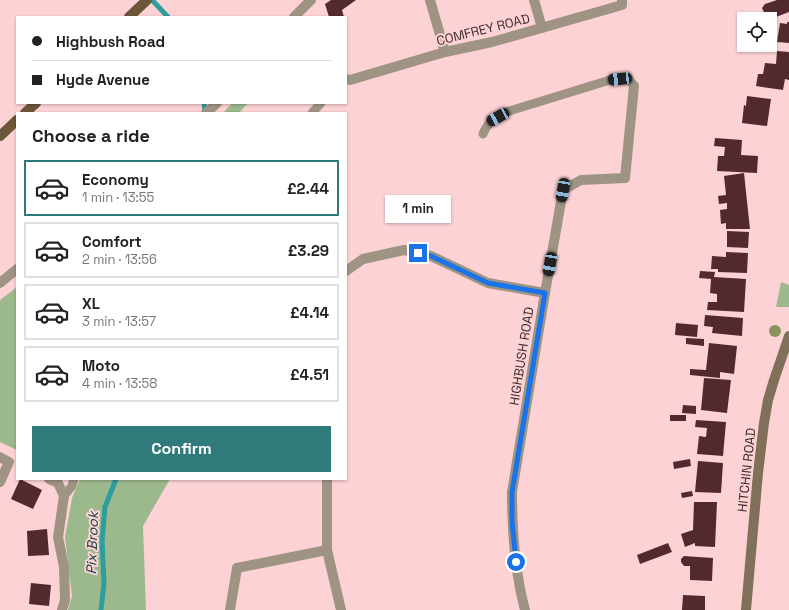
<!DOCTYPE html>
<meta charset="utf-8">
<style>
:root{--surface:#fff;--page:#f6f6f6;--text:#222;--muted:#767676;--line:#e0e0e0;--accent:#317a7b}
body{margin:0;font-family:"Space Grotesk",sans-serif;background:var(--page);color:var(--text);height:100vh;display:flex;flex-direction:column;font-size:15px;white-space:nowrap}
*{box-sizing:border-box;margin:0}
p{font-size:13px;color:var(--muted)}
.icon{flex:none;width:22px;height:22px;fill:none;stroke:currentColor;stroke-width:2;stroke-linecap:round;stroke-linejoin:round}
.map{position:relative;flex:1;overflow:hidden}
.details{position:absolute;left:16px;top:112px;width:331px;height:368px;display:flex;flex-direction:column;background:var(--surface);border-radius:0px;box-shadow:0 1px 3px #0004}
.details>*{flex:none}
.hud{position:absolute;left:16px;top:16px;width:331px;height:88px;border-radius:0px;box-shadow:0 1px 3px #0004;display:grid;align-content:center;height:88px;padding:0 16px;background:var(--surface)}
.buttons{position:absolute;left:737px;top:12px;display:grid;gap:8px}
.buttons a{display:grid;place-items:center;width:40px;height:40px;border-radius:0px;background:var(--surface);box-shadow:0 1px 3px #0004;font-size:20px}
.end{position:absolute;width:18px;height:18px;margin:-9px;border:5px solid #1a73e8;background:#fff;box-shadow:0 0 0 2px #fff}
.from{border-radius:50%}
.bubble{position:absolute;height:28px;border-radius:0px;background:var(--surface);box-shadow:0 1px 3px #0004;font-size:13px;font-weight:800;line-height:28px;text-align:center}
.car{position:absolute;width:12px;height:24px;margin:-12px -6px;border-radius:5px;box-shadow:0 0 3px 1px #0007;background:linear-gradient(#222 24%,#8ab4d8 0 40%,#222 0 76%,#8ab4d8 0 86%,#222 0)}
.hud b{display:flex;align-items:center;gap:14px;height:38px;font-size:15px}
.hud b+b{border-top:1px solid var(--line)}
.hud i{width:10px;height:10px;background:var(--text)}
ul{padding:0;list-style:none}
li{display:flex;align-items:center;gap:12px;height:56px;margin:0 8px 6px;padding:0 8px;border:2px solid var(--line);border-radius:0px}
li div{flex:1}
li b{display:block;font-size:15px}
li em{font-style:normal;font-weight:800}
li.current{border-color:var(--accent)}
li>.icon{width:36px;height:36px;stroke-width:1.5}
h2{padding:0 16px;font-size:18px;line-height:48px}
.button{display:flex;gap:8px;margin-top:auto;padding:8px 16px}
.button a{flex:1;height:46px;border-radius:0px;background:var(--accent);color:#fff;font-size:16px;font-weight:800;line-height:46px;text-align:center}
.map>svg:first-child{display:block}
.green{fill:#9bb98d}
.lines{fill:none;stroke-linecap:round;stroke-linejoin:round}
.stream{stroke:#2e9d9e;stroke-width:5}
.building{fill:#522a2e}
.lane{stroke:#9f9484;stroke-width:9}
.street{stroke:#9f9484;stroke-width:10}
.secondary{stroke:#817059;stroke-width:10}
.primary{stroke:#6b563a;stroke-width:10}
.tree{fill:#8a925f}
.route{stroke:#1a73e8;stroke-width:5}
.labels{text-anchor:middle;stroke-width:4;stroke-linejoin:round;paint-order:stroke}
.street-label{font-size:13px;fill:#3e2a2b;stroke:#fcd2d4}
.water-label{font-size:14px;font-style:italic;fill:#104141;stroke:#fcd2d4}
</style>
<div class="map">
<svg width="789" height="610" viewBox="0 0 789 610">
<rect width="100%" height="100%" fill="#fcd2d4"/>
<!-- green -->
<g class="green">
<polygon points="232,103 248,103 239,113 223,113"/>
<polygon points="781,282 789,285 789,307 776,307"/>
<polygon points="17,287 17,450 0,442 0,300"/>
<polygon points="80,479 170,479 143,526 146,610 68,610 72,596 65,537 72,498"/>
</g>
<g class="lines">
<!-- stream -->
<g class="stream">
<polyline points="152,0 168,17"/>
<polyline points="204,103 205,113"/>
<polyline points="101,610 104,583 102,541 105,507 116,479"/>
</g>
</g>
<!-- building -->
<g class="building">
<polygon points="331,0 356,0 342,10 344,17 329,17 325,4"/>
<polygon points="777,0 789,0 789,12 776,17 774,12 768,14 764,12 762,8 765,4"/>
<polygon points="787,22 789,22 789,43 777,42 780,23 787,24"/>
<polygon points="777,51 789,52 789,80 785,79 783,90 756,86 758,74 763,74 765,63 776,64"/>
<polygon points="747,96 771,99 767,126 742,123 744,105 746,106"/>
<polygon points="715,138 742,140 741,155 758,156 757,173 717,171 718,156 724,156 725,147 714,146"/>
<polygon points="744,173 749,220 750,229 726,229 726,223 721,224 720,210 727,209 727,203 719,204 718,196 726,195 724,176"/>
<polygon points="727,231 749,232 748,248 727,247"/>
<polygon points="726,252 748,253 747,273 718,272 718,269 711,269 712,256 726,257"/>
<polygon points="700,271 715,272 714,277 746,279 744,312 707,310 708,302 717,302 717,294 710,293 711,279 699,278"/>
<polygon points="705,315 743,318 742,336 712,333 713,327 704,326"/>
<polygon points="676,323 698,325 697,337 675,335"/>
<polygon points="686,338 704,339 704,346 686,344"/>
<polygon points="709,343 737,346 734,374 720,372 720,378 690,375 690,369 706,370"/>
<polygon points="704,378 731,380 727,413 701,410"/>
<polygon points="683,405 696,406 696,414 682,413"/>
<rect x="670" y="415" width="16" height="6"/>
<polygon points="696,420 726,422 723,456 697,454 699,436 706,437 707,428 695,427"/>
<polygon points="690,459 691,466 674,469 673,462"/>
<polygon points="698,461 723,463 721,493 695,492"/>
<polygon points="20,479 42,490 33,509 11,499"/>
<polygon points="692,491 693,496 682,498 681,493"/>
<polygon points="694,502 717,502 715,547 695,546 695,543 685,547 681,534 693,530"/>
<polygon points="47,529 49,555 28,556 27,531"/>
<polygon points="668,543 672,552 640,564 637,555"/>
<polygon points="684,556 713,558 712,581 690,580 690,566 684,566 681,562 681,559"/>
<polygon points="31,583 51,585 49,606 29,604"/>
<polygon points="683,595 705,596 705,610 682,610"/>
</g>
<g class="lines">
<!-- lane -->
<g class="lane">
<polyline points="312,113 321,103"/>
<path d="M 483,134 C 488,121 495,119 506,112 L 610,80 L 628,78 L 634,86"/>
<polyline points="64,496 72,486 74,479"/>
</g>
<!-- street -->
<g class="street">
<polyline points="430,0 445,52"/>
<polyline points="534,0 542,28"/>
<polyline points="294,17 311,0"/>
<polyline points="346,79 350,80 445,52 492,42 622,5 622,0"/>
<polyline points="206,113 217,103"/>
<polyline points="346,271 363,259 404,250 431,256 488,283 545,293"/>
<polyline points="0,283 17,269"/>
<polyline points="0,457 9,462 0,482"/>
<polyline points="49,479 58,483 64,496 58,537 64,567 65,600 62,610"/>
<polyline points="327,479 327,550 341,610"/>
<polyline points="230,610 237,568 327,550"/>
<path d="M 525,610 C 515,573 512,530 512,492 L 545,293 L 563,190 L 581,180 L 625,178 L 634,86"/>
</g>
<!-- secondary -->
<polyline class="secondary" points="746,610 758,473 764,423 768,400 774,380 789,336"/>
<!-- primary -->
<g class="primary">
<polyline points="129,17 147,0"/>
<polyline points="25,113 36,103"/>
<polyline points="0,136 17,120"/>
</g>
</g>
<!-- trees -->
<circle class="tree" cx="775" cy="331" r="6"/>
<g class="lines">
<!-- route -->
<polyline class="route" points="418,253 431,256 488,283 545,293 512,492 512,521 516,562"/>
</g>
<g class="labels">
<!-- street labels -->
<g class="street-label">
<text transform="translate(483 29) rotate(-14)" y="5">COMFREY ROAD</text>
<text transform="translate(521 356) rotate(-81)" y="5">HIGHBUSH ROAD</text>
<text transform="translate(746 470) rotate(-84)" y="5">HITCHIN ROAD</text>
</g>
<!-- water labels -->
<g class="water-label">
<text transform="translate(92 543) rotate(-88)" y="5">Pix Brook</text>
</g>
</g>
</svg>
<div class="buttons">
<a><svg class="icon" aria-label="locate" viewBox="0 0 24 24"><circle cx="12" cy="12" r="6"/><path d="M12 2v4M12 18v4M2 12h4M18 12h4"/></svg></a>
</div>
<i class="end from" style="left:516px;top:562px"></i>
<i class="end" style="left:418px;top:253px"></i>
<div class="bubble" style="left:385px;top:195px;width:66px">1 min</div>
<i class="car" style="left:620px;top:79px;rotate:264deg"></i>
<i class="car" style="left:498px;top:117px;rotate:241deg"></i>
<i class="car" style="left:563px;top:190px;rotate:190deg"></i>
<i class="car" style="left:550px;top:264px;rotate:190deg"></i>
<div class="hud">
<b><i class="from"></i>Highbush Road</b>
<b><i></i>Hyde Avenue</b>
</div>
<section class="details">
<h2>Choose a ride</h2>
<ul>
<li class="current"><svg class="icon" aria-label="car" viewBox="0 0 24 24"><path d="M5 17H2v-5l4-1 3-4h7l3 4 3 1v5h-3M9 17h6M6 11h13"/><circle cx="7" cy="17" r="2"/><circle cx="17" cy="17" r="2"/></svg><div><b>Economy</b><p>1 min · 13:55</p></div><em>£2.44</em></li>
<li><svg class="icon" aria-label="car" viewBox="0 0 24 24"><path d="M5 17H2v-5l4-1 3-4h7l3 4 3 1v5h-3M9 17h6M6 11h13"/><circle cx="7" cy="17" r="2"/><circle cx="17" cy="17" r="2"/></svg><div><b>Comfort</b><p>2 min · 13:56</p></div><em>£3.29</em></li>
<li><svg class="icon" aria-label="car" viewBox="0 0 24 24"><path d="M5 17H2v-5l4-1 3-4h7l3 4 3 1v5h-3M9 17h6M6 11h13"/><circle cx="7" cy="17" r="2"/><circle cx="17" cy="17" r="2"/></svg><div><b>XL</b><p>3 min · 13:57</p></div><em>£4.14</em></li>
<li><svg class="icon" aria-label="car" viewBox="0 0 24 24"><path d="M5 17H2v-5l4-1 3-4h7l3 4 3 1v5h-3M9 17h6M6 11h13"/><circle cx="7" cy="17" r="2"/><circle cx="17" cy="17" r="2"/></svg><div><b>Moto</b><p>4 min · 13:58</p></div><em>£4.51</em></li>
</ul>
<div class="button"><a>Confirm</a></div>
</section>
</div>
